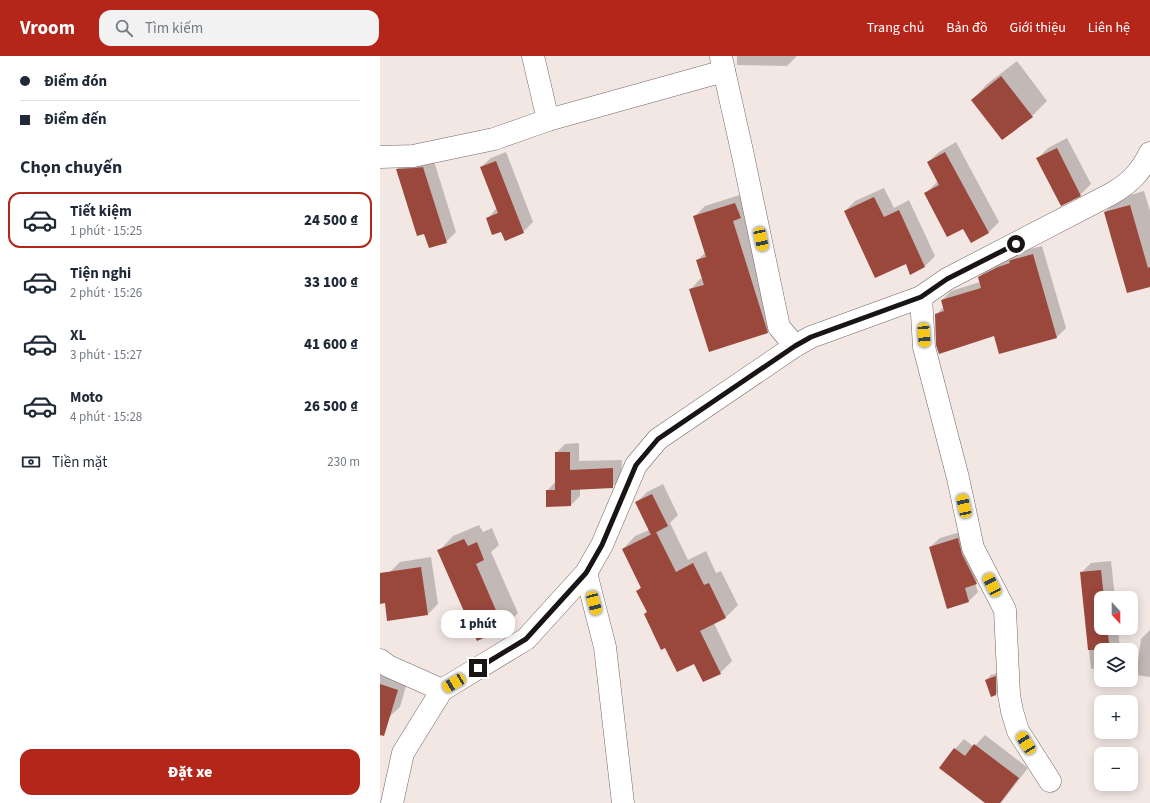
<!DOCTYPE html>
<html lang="vi">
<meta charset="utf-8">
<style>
:root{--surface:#fff;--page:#f2f2f3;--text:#1f2937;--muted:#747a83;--line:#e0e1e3;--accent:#b4251a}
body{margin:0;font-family:"Source Sans 3",sans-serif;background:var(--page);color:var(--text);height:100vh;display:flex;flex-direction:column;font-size:15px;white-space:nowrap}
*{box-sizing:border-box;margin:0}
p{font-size:13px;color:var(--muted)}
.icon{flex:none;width:22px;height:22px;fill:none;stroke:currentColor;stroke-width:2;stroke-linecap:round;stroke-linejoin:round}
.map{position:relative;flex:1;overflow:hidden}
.side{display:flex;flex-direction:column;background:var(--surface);width:380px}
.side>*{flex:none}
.banner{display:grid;align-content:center;height:88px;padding:0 20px;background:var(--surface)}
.needle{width:26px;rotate:159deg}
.controls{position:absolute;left:714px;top:535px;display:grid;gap:8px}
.controls a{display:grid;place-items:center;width:44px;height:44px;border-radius:8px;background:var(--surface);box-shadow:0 2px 10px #0003;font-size:20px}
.end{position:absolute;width:18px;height:18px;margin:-9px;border:5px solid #191514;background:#fff;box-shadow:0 0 0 2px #fff}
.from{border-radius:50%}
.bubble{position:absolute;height:28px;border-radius:12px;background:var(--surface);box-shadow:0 2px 10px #0003;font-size:13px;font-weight:800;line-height:28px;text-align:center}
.car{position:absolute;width:12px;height:24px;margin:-12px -6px;border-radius:5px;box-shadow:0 0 3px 1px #0007;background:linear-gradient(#f5c518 24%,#345 0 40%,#f5c518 0 76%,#345 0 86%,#f5c518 0)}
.banner b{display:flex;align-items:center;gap:14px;height:38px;font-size:15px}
.banner b+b{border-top:1px solid var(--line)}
.banner i{width:10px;height:10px;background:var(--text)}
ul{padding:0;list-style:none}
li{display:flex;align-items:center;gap:12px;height:56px;margin:0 8px 6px;padding:0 12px;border:2px solid transparent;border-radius:12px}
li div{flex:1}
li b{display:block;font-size:15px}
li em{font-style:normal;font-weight:800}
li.selected{border-color:var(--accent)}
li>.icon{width:36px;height:36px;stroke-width:1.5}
h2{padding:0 20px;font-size:18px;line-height:48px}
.pay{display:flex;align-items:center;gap:10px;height:44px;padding:0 20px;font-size:15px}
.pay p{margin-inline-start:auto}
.button{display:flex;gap:8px;margin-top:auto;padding:8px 20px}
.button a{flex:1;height:46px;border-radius:12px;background:var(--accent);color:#fff;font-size:16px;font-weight:800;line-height:46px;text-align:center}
header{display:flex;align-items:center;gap:24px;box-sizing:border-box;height:56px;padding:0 20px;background:var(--accent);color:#fff}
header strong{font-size:19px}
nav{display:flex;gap:22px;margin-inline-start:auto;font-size:14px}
.search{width:280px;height:36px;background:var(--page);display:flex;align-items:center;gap:10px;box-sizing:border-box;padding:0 14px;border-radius:12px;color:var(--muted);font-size:15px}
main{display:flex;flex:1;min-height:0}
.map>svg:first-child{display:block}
.shadow{fill:#0003}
.building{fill:#9a473c}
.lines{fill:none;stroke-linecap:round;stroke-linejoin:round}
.street-casing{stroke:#736867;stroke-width:23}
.street{stroke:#fff;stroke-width:22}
.route{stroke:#191514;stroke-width:5}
</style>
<header>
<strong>Vroom</strong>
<div class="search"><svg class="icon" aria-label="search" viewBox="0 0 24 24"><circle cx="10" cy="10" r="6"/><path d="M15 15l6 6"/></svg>Tìm kiếm</div>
<nav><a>Trang chủ</a><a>Bản đồ</a><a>Giới thiệu</a><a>Liên hệ</a></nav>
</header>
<main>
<section class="side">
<div class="banner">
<b><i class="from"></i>Điểm đón</b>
<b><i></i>Điểm đến</b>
</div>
<h2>Chọn chuyến</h2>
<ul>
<li class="selected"><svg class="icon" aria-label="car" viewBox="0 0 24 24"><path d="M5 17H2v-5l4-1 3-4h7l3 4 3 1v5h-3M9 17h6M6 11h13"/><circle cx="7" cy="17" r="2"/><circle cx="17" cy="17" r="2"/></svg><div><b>Tiết kiệm</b><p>1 phút · 15:25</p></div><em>24 500 ₫</em></li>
<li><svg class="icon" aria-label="car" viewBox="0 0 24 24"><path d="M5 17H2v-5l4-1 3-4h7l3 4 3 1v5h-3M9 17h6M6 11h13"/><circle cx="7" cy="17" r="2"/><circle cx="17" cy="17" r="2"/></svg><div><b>Tiện nghi</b><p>2 phút · 15:26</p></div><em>33 100 ₫</em></li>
<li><svg class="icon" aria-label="car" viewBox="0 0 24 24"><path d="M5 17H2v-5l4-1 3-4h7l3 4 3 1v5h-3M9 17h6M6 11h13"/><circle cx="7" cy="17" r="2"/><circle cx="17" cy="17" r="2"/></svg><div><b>XL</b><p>3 phút · 15:27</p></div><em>41 600 ₫</em></li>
<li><svg class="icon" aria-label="car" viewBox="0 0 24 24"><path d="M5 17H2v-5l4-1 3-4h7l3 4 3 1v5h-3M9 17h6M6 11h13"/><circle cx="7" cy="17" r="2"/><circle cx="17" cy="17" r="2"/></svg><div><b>Moto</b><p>4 phút · 15:28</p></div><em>26 500 ₫</em></li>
</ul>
<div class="pay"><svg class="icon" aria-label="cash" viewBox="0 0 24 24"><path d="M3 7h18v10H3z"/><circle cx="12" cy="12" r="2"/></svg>Tiền mặt<p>230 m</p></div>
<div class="button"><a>Đặt xe</a></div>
</section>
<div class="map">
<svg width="770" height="747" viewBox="0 0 770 747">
<rect width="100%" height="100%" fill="#f3e7e4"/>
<!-- shadow -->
<g class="shadow">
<polygon points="357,0 417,0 407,10 357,9"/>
<polygon points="637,5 667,45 652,60 592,44 607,28"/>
<polygon points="687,82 711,128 700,139 658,102 668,92"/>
<polygon points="576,86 619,166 609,176 591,186 583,172 545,138 558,125 548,106 559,96"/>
<polygon points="126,96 153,166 143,176 107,163 117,152 101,111 111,102"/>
<polygon points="53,102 76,176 66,186 17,113 26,104"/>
<polygon points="504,132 514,152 529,144 555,200 545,210 531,217 526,207 465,155 475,145"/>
<polygon points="764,135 770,155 770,229 725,156 740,142"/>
<polygon points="366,137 371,151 364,158 398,265 388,276 330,295 310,234 320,223 323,222 317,204 326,196 315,160 325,150"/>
<polygon points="662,190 686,272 677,281 620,296 615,278 556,259 564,250 562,244 571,235 600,226 599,221 608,212 628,202 636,200 641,195"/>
<polygon points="199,387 199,405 242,404 241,422 232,431 200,432 200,440 191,449 167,450 167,435 176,425 176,397 185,388"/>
<polygon points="283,428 298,459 290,467 308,504 326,495 336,517 341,515 358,549 345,562 334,567 352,605 340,617 314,606 268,555 258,535 261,531 243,493 255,480 269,474 256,447 267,436"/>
<polygon points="99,469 103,476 112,472 119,489 111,496 138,557 123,572 59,495 73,480"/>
<polygon points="587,474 606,518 595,527 598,536 588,546 550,491 560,482"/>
<polygon points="51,501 58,548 48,558 10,516 20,506"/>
<polygon points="731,505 735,542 721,542 721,572 738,572 740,594 721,594 721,612 711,613 701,517 711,507"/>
<polygon points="770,574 770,621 756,619 761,583"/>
<polygon points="0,615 28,623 20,651 9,661 0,658"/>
<polygon points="620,616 621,633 616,638 606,624 611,619"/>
<polygon points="605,679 648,712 621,747 607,747 575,693 584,683 594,691"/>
</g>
<!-- building -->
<g class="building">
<polygon points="621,20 653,61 622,84 591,44"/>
<polygon points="677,92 701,140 681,150 656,102"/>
<polygon points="565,96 609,177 591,187 583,173 567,181 544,137 559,129 547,106"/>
<polygon points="116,105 144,177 125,185 121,176 112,179 106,162 118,157 100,111"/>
<polygon points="43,111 67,187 49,192 44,178 37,180 16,113 34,112"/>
<polygon points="494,141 504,161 519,154 545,211 530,219 526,208 495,222 464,155"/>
<polygon points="355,147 361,162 353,165 388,277 329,296 309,233 324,229 316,204 326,201 313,160"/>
<polygon points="750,149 768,212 770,211 770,231 747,237 724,156"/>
<polygon points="653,198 677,282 619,298 614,280 559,298 556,289 555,258 564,255 561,244 601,232 598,221 618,211 630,207 629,205 631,204"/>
<polygon points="175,396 190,396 190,414 233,412 233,432 191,434 191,450 166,451 166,434 175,434"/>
<polygon points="272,438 288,470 271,479 255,446"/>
<polygon points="276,476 296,516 313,507 324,529 329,527 346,562 320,575 341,618 323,626 314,608 297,616 285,592 281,594 264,558 267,556 256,535 261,532 242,493"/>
<polygon points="578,482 582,498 597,528 585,532 589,546 567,553 549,491"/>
<polygon points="84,483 88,490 97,486 104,504 96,508 124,573 97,585 57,494"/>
<polygon points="41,511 48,559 7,565 5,547 0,548 0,517"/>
<polygon points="721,514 724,542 721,542 721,572 727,572 730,594 708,594 700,516"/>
<polygon points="616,620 616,639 611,641 605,624"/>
<polygon points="0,628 18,634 4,680 0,679"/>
<polygon points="594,688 639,722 620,747 605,747 559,712 574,692 585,700"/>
</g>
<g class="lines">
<!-- street casing -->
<g class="street-casing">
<g id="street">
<polyline points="153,0 168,64"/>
<polyline points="341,1 362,95 399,271 415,290"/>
<polyline points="0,101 33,100 114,83 168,64 344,15"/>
<polyline points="541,241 544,291 578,422 593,492 625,554 629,639 632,655 638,675 670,725"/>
<polyline points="206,517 225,591 243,747"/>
<polyline points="0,604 8,610 62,634"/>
<path d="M 12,747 L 23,697 L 62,634 L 146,583 L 206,517 L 222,489 L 256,409 L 278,383 L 415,290 L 431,281 L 541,241 L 567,223 L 731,138 C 750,127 760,117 770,97"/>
</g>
</g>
<!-- street -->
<use href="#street" class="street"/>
</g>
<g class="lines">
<!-- route -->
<polyline class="route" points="98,612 146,583 206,517 222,489 256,409 278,383 415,290 431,281 541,241 567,223 636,188"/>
</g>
</svg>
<div class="controls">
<a><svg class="needle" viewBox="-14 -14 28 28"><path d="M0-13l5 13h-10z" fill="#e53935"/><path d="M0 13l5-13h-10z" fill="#747a83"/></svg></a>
<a><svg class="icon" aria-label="layers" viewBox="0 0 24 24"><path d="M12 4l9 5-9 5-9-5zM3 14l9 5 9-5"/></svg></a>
<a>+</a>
<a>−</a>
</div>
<i class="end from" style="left:636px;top:188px"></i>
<i class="end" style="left:98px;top:612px"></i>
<div class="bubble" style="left:61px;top:554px;width:74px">1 phút</div>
<i class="car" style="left:381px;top:183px;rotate:168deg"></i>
<i class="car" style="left:544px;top:279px;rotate:176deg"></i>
<i class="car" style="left:584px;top:450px;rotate:348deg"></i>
<i class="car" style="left:612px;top:529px;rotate:333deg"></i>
<i class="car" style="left:214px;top:547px;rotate:165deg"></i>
<i class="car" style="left:74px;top:627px;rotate:239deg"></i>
<i class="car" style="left:646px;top:687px;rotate:328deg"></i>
</div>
</main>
